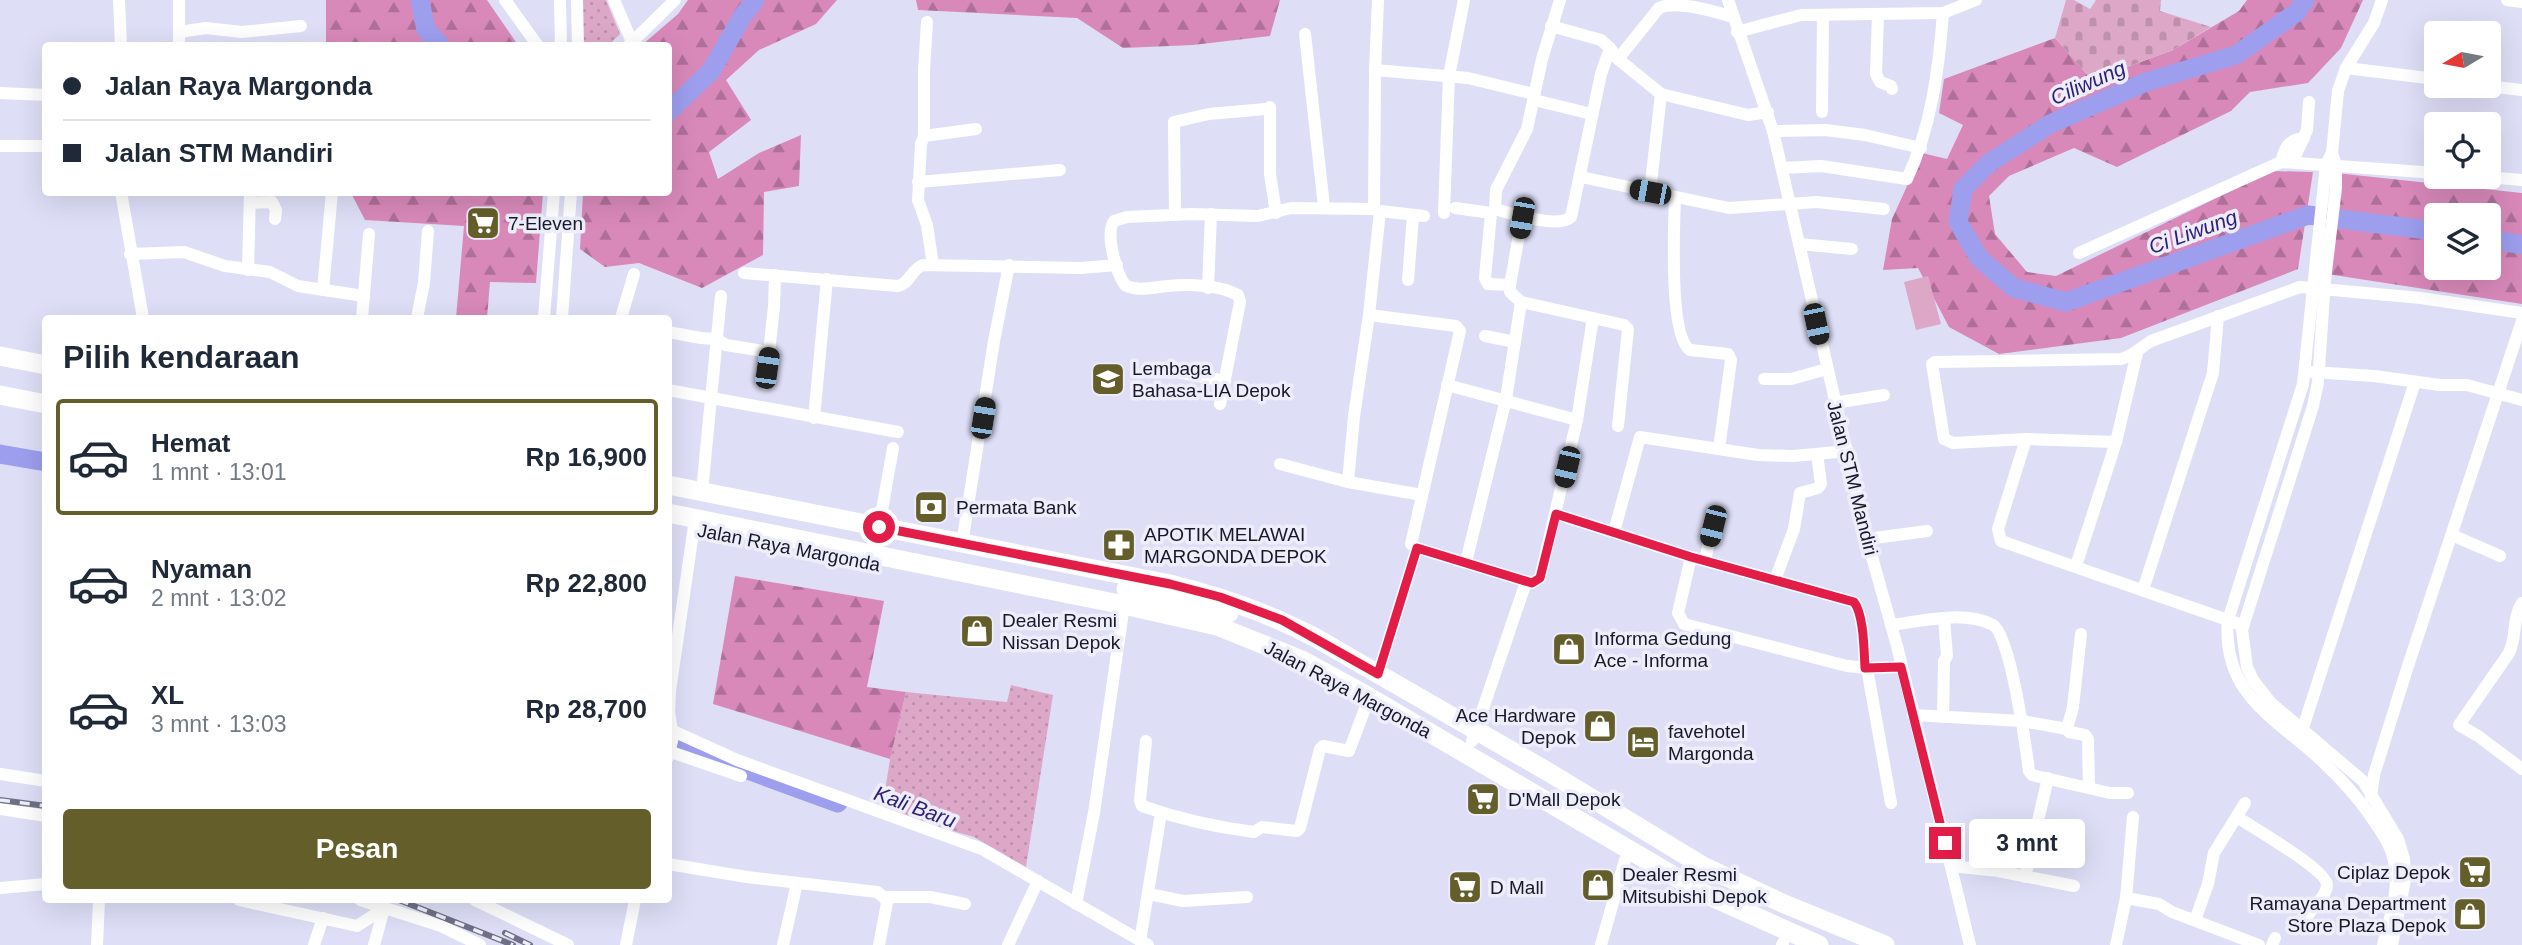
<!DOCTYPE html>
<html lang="id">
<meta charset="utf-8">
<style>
:root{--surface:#fff;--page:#f6f6f7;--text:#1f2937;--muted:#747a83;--line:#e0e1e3;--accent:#645e2a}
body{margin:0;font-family:Arial,sans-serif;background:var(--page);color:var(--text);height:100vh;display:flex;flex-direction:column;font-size:26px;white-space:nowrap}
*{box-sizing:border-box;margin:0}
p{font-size:23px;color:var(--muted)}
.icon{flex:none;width:38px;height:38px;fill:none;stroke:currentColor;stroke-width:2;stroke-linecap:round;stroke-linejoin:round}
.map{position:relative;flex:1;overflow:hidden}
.side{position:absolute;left:42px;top:315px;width:630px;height:588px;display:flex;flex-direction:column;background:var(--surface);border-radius:7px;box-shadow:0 7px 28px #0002}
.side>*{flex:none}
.guide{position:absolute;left:42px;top:42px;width:630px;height:154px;border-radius:7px;box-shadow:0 7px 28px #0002;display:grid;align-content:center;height:154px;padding:0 21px;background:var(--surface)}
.needle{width:46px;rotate:260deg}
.tools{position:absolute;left:2424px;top:21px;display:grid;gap:14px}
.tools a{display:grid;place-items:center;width:77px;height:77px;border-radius:7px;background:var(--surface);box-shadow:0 7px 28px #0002;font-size:35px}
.end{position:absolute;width:32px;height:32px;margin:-16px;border:9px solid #e11d48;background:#fff;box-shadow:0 0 0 4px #fff}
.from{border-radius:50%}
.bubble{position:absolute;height:49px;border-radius:7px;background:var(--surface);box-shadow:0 7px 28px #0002;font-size:23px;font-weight:700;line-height:49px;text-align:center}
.car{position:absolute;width:21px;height:42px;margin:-21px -10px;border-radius:9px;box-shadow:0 0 5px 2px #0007;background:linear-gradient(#222 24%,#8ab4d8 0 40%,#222 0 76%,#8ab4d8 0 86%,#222 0)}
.guide b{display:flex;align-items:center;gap:24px;height:66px;font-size:26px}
.guide b+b{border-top:2px solid var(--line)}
.guide i{width:18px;height:18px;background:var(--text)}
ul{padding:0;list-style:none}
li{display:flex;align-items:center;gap:21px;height:116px;margin:0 14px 10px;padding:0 7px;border:4px solid transparent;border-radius:7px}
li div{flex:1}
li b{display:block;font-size:26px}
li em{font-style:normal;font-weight:700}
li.active{border-color:var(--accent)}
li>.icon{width:63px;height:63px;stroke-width:1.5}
h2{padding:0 21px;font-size:32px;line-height:84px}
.cta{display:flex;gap:14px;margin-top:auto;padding:14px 21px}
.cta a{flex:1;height:80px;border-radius:7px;background:var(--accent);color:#fff;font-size:28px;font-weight:700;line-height:80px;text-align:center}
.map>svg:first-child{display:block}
.green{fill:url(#green-dots)}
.forest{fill:url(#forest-firs);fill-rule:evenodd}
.cemetery{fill:url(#cemetery-stones)}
.pitch{fill:#dda8c8}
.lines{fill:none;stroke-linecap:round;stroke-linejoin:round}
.river{stroke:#9d9eee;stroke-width:19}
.minor{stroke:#fff;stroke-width:12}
.highway{stroke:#fff;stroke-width:19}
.rail-casing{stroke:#6f7086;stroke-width:6}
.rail{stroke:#edeefa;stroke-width:3.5;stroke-dasharray:10;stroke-linecap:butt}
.route{stroke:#e11d48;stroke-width:9}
.labels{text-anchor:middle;stroke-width:7;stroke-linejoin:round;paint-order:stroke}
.poi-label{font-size:19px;fill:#18182d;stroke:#edeefa;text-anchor:start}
.street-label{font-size:19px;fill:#18182d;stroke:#edeefa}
.water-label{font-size:21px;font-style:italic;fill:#2f1f7a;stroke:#edeefa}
</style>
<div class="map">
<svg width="2522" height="945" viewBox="0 0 2522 945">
<defs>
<pattern id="green-dots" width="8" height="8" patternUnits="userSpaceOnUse" patternTransform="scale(1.75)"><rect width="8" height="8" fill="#dda8c8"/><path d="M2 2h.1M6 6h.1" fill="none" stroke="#bd90ac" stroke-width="1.8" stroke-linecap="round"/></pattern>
<pattern id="forest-firs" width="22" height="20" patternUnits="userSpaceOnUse" patternTransform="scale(1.75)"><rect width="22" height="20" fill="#d889ba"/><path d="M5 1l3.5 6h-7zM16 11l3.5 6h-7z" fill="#ae6f98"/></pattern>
<pattern id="cemetery-stones" width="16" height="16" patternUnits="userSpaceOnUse" patternTransform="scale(1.75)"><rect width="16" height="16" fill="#dda8c8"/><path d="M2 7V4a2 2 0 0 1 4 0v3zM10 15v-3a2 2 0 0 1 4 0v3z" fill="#bd90ac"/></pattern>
</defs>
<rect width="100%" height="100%" fill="#dedff7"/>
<!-- green -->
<g class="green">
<polygon points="580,0 606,0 620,34 609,45 581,45"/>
<polygon points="1011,685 1053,695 1026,867 974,837 882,811 890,759 906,692 1007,702"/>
</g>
<!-- forest -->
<g class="forest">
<polygon points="326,0 487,0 518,45 326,45"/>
<polygon points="688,0 837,0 816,24 759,50 726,80 751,120 709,152 718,179 759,153 801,135 799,186 764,192 763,255 702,288 639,263 605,267 580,249 583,193 668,192 668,46 642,45 678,14"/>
<polygon points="916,0 1280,0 1270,36 1193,45 1123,48 1077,18 918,10"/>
<polygon points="2247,0 2363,0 2341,48 2308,83 2250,92 2231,111 2117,167 2074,148 2009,176 1989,196 1995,234 2027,272 2056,276 2272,171 2313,172 2298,269 2121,338 1999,354 1949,327 1918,268 1883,270 1892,219 1922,153 1947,159 1963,125 1939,113 1944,79 2055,38 2092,80 2173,50 2239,11"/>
<path d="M 2336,173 L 2522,193 L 2522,304 L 2327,274 ZM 2436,215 L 2488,215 L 2488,268 L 2436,268 Z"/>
<polygon points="351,193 543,193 536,283 490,282 487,318 456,318 464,226 365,220"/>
<polygon points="735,576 884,601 867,687 906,692 890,759 713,704"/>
</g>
<!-- cemetery -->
<polygon class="cemetery" points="2066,0 2074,0 2090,9 2096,0 2161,0 2160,11 2211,27 2173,50 2092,80 2055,38"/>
<!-- pitch -->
<polygon class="pitch" points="1928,276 1941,324 1916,330 1904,282"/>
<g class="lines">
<!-- river -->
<g class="river">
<polyline points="420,0 426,30 441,46"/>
<polyline points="2305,0 2297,12 2236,55 2146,82 2050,124 1989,163 1963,189 1958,222 1979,258 2014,288 2066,302 2308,215 2436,231"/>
<polyline points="668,112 711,71 742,17 755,0"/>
<polyline points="2488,239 2522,245"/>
<polyline points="0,454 46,462"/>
<polyline points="668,741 838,803"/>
</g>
<!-- minor -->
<g class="minor">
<polyline points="119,0 121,46"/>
<polyline points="505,0 538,46"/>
<polyline points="560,0 561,46"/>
<polyline points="577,0 578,46"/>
<polyline points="614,0 632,42"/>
<path d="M 1560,0 L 1542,59 L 1527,129 L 1496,190 L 1495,209 C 1512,214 1558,229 1571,217 L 1601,74 L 1610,48"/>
<polyline points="1728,0 1773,131 1867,539 1897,646 1970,945"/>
<polyline points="2382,0 2374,23 2346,68 2338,91 2332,153 2336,165 2336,188 2325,280 2318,382 2313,406 2242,630 2247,667 2253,680 2270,702 2363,781 2398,839 2404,859 2405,880 2392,945"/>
<polyline points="2507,0 2522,2"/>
<polyline points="1878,15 1876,74 1880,82 1891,86 1892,89"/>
<polyline points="927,22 924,71 924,136 921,144 918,200 927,225 933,265"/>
<polyline points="1551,26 1601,40 1610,48 1618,59 1661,94 1748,115 1768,112"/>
<polyline points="179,32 206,28 242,32 301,26"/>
<polyline points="1737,32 1801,15 1943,13 1976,0"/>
<polyline points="1305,34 1324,207"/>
<polyline points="179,46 179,0"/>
<polyline points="628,46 675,0"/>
<path d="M 1618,59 L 1659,8 C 1676,0 1713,11 1733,17"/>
<polyline points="2346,68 2436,79"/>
<polyline points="1375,70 1468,78 1534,94"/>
<polyline points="2487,86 2522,90"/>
<polyline points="0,93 46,95"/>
<polyline points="1534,100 1592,114"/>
<polyline points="1270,107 1270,174 1276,213"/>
<polyline points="1822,112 1823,15"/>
<polyline points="1773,131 1825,130 1865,135 1921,148"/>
<polyline points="924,136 976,129"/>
<polyline points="0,146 46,146"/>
<path d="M 2332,153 L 2326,164 L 2303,384 L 2228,620 C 2222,689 2268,714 2312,752 C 2337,774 2358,796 2376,824 C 2385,837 2393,850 2395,867 C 2399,893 2389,920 2383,945"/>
<polyline points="2293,161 2307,130 2309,102"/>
<path d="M 2281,162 C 2285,147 2288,140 2304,138"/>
<path d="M 1782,168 L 1821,166 L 1907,179 C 1931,128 1939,69 1943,13"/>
<polyline points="1581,177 1729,208 1817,202 1884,209"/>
<polyline points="2487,177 2522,180"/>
<polyline points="918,182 1060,170"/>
<polyline points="121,192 143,318"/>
<polyline points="1650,192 1661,94"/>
<path d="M 1675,197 C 1674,225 1669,336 1690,350 L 1728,354 L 1731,360 L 1719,449"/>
<polyline points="250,203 272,202 276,210 275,219"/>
<polyline points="1455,208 1491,213 1485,278 1488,284 1510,285"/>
<polyline points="1374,209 1375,70 1378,0"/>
<polyline points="1380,211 1369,315 1456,326 1460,331 1411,544 1417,548 1532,583 1540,578 1577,420 1593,318 1521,302 1510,292 1510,285 1522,218"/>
<polyline points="1444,213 1449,76 1464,0"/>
<polyline points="1175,215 1174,122 1209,114 1265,109"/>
<polyline points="1799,244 1852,249"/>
<polyline points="2079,253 2281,162 2436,173"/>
<polyline points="130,254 184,252 225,266 270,272 298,286 364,296"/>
<polyline points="248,270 250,192"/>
<path d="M 744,273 L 898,286 C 911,283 910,270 923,265 L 1081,268 L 1117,265"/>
<polyline points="1408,280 1413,216"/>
<polyline points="1208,288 1211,214"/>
<polyline points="323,290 332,192"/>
<polyline points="362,318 369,234"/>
<polyline points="417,318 424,283 428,231"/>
<polyline points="544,318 554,192"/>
<polyline points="562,318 571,192"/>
<polyline points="621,318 634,274"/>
<polyline points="1593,318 1624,325 1628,329 1618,426"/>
<polyline points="668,332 701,338 716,339 726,345 769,352 774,307 775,275"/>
<polyline points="1485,336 1515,342"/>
<polyline points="1162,369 1225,381"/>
<polyline points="2312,372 2374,376 2440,385 2467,385 2522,400"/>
<polyline points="1764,379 1791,379 1827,369"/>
<polyline points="765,384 769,352"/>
<polyline points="1447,385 1577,420"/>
<polyline points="668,390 898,432"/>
<polyline points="1834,403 1884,395"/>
<path d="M 1220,404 L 1240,302 L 1238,295 C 1220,285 1189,284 1168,286 C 1154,287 1137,292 1125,285 C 1116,273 1105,233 1114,221 L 1127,217 L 1192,214 L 1258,216 L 1291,208 L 1374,209 L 1380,211 L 1424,216"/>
<polyline points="814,418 827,279"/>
<polyline points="2026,439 2116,442"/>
<polyline points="1280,464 1348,482 1422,495"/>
<polyline points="1348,482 1354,416 1369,315"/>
<polyline points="702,491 721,296"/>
<path d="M 1556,514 L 1691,557 L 1854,602 C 1864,615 1864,651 1865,668"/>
<polyline points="879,527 893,448"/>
<polyline points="1614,532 1640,437 1758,455 1793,456 1848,451"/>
<polyline points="2452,535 2500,556"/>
<polyline points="1867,539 1927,531"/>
<polyline points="962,544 994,341 1009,265"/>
<polyline points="1691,557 1678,613 1684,624 1847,666 1867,668 1901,667"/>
<polyline points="1705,560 1713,526"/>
<polyline points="1466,562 1506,399 1521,302"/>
<polyline points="2076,566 2116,442 2137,353"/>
<polyline points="1775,580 1794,529 1800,493 1818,488 1821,484 1817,454"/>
<polyline points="2143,590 2213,373 2218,316"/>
<path d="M 2522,603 C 2512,618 2517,637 2509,653 L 2459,725 L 2478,736 L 2522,769"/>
<path d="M 1891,625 C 1922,621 1964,610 1993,625 C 2010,634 2026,747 2029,771 L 2032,775 L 2110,793 L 2128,793"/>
<path d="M 2242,625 L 2001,541 L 1998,529 L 2026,439 L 1953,443 L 1944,439 L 1932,364 L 1935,362 L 2121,359 C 2134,355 2140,348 2151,341 L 2300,287 L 2421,298 L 2522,313"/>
<polyline points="2081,634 2073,707 2067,729 2069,732 2085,735 2088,739 2089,787"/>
<polyline points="1867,668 1891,803"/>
<polyline points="1378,674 1417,548"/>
<polyline points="1913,715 2022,721 2067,729"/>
<polyline points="1943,717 1944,661 1947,656 1944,619"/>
<polyline points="673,731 737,760 982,849 1148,945"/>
<polyline points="2301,734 2415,382"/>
<path d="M 1146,741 L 1140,800 L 1142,806 C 1179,819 1215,827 1254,832 L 1262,827 L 1297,831 L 1300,828 L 1320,749 L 1323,746 L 1349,751 L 1366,706"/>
<polyline points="1472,741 1526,582"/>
<polyline points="668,751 741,776"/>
<polyline points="668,757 673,737 669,712 670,691 695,519"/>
<polyline points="0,774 46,781"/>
<polyline points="2371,797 2374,775 2406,672 2522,321"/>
<polyline points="0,809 46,816"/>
<path d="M 2237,817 C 2252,827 2327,870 2327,885 C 2327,895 2313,908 2307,916"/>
<polyline points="668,864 747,877 877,892 884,897 887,903 879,945"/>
<polyline points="1951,866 1998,871 2074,886"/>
<polyline points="2025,877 2048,778"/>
<polyline points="0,888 46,884"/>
<polyline points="1149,894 1183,901 1247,897"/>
<polyline points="884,897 930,897 965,904"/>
<polyline points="2126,898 2159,904 2172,912 2259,945"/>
<polyline points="239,900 357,926 374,915 380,907"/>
<polyline points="360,900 441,926 480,945"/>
<polyline points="475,900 568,945"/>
<polyline points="1076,904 1094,813 1124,605"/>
<polyline points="2195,920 2208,884 2214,853 2245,803"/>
<polyline points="1140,941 1161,813"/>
<polyline points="97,945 99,900"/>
<polyline points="314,945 323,918"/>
<polyline points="374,945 384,909"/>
<polyline points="626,945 635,900"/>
<polyline points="783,945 797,883"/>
<polyline points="1008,945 1038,881"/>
<polyline points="1601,945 1625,860"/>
<polyline points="1782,945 1783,943"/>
<polyline points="2116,945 2126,898 2133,817"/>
<polyline points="2272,945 2275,938"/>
</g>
<!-- highway -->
<g class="highway">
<polyline points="0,356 46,365"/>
<polyline points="0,395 46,404"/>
<path d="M 668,485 L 1170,584 C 1222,597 1269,613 1316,638 L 1550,773 L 1703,866 L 1782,903 L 1885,945"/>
<polyline points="668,513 1124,605 1217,626 1302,660 1357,690 1703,893 1819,945"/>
<polyline points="1126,589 1229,613"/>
</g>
<!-- rail casing -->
<g class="rail-casing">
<g id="rail">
<polyline points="0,800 46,806"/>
<polyline points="399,900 513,945"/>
<polyline points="505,933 530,945"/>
</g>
</g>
<!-- rail -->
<use href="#rail" class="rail"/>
</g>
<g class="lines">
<!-- route -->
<path class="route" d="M 879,527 L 1170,584 L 1220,597 L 1282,620 L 1378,674 L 1417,548 L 1532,583 L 1540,578 L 1556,514 L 1691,557 L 1854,602 C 1864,615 1864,651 1865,668 L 1901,667 L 1945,843"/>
</g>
<!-- icons -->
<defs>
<g id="supermarket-square" transform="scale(1.75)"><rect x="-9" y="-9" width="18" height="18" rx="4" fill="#645e2a" stroke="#edeefa"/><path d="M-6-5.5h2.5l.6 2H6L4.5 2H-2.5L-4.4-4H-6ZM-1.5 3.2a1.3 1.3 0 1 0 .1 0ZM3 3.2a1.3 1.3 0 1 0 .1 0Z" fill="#fff"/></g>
<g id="school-square" transform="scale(1.75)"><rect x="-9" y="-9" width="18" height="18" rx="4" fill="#645e2a" stroke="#edeefa"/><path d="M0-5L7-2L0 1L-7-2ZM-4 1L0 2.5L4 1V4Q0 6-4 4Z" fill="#fff"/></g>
<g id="bank-square" transform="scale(1.75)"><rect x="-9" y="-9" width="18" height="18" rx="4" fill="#645e2a" stroke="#edeefa"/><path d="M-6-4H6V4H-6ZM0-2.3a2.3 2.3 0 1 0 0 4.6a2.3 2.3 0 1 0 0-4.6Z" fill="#fff"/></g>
<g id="pharmacy-square" transform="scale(1.75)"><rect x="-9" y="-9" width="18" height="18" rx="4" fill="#645e2a" stroke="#edeefa"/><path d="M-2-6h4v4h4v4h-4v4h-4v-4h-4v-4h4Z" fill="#fff"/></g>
<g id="shop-square" transform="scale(1.75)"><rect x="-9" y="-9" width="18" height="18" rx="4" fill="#645e2a" stroke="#edeefa"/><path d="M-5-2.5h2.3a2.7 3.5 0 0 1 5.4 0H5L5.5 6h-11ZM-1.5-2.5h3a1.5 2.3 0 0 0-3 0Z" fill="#fff"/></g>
<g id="hotel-square" transform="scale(1.75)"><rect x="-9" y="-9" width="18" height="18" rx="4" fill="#645e2a" stroke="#edeefa"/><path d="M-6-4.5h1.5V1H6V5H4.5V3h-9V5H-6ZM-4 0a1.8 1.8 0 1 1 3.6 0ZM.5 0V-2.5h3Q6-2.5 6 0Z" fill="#fff"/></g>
</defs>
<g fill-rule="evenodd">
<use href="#supermarket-square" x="483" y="223"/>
<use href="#school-square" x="1108" y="379"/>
<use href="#bank-square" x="931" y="507"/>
<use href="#pharmacy-square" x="1119" y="545"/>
<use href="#shop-square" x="977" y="631"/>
<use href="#shop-square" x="1569" y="649"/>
<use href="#shop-square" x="1600" y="726"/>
<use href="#hotel-square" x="1643" y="742"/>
<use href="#supermarket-square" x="1483" y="799"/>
<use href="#supermarket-square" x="2475" y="872"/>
<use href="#shop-square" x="1598" y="885"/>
<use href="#supermarket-square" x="1465" y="887"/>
<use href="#shop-square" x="2470" y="914"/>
</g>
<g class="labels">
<!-- poi labels -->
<g class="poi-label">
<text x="508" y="230">7-Eleven</text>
<text x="1132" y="375">Lembaga<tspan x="1132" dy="22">Bahasa-LIA Depok</tspan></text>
<text x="956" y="514">Permata Bank</text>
<text x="1144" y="541">APOTIK MELAWAI<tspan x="1144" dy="22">MARGONDA DEPOK</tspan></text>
<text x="1002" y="627">Dealer Resmi<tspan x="1002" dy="22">Nissan Depok</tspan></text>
<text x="1594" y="645">Informa Gedung<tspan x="1594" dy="22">Ace - Informa</tspan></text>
<text x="1576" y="722" text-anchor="end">Ace Hardware<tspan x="1576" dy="22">Depok</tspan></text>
<text x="1668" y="738">favehotel<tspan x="1668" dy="22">Margonda</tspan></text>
<text x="1508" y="806">D'Mall Depok</text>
<text x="2450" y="879" text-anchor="end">Ciplaz Depok</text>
<text x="1622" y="881">Dealer Resmi<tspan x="1622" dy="22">Mitsubishi Depok</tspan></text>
<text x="1490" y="894">D Mall</text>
<text x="2446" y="910" text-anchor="end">Ramayana Department<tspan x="2446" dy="22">Store Plaza Depok</tspan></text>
</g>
<!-- street labels -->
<g class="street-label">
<text transform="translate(1853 478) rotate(76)" y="7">Jalan STM Mandiri</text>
<text transform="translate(789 547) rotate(11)" y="7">Jalan Raya Margonda</text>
<text transform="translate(1348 689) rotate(28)" y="7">Jalan Raya Margonda</text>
</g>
<!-- water labels -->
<g class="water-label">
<text transform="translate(2088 83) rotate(-24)" y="7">Ciliwung</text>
<text transform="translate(2193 232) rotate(-20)" y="7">Ci Liwung</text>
<text transform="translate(915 807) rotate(20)" y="7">Kali Baru</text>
</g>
</g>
</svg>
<div class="tools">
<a><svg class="needle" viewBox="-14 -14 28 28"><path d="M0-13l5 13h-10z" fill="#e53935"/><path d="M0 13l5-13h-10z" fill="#747a83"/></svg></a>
<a><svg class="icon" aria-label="locate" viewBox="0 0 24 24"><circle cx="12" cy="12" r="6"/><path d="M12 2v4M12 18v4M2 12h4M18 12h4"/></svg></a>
<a><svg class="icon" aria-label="layers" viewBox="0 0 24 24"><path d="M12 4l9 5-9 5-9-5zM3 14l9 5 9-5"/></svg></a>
</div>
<i class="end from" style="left:879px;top:527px"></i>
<i class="end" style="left:1945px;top:843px"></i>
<div class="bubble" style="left:1969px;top:819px;width:116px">3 mnt</div>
<i class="car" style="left:1650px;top:192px;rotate:281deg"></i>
<i class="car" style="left:1522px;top:218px;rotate:190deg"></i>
<i class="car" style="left:1816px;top:324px;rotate:168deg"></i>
<i class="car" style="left:767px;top:368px;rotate:8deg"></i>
<i class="car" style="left:983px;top:418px;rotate:9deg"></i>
<i class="car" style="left:1567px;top:467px;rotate:193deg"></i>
<i class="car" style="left:1713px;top:526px;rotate:194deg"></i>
<div class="guide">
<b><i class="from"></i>Jalan Raya Margonda</b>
<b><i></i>Jalan STM Mandiri</b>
</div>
<section class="side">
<h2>Pilih kendaraan</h2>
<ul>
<li class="active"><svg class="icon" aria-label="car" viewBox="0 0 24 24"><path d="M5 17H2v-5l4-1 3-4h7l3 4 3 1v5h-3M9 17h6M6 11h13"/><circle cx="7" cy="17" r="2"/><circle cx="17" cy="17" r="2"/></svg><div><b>Hemat</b><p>1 mnt · 13:01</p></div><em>Rp 16,900</em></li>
<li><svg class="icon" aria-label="car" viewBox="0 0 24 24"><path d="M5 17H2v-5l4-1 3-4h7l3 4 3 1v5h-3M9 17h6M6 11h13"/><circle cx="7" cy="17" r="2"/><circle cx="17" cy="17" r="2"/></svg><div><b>Nyaman</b><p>2 mnt · 13:02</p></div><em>Rp 22,800</em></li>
<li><svg class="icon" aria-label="car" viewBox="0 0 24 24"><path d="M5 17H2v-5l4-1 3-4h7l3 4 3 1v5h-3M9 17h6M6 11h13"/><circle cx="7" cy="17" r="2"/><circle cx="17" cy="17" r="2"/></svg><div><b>XL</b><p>3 mnt · 13:03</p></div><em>Rp 28,700</em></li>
</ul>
<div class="cta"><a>Pesan</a></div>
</section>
</div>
